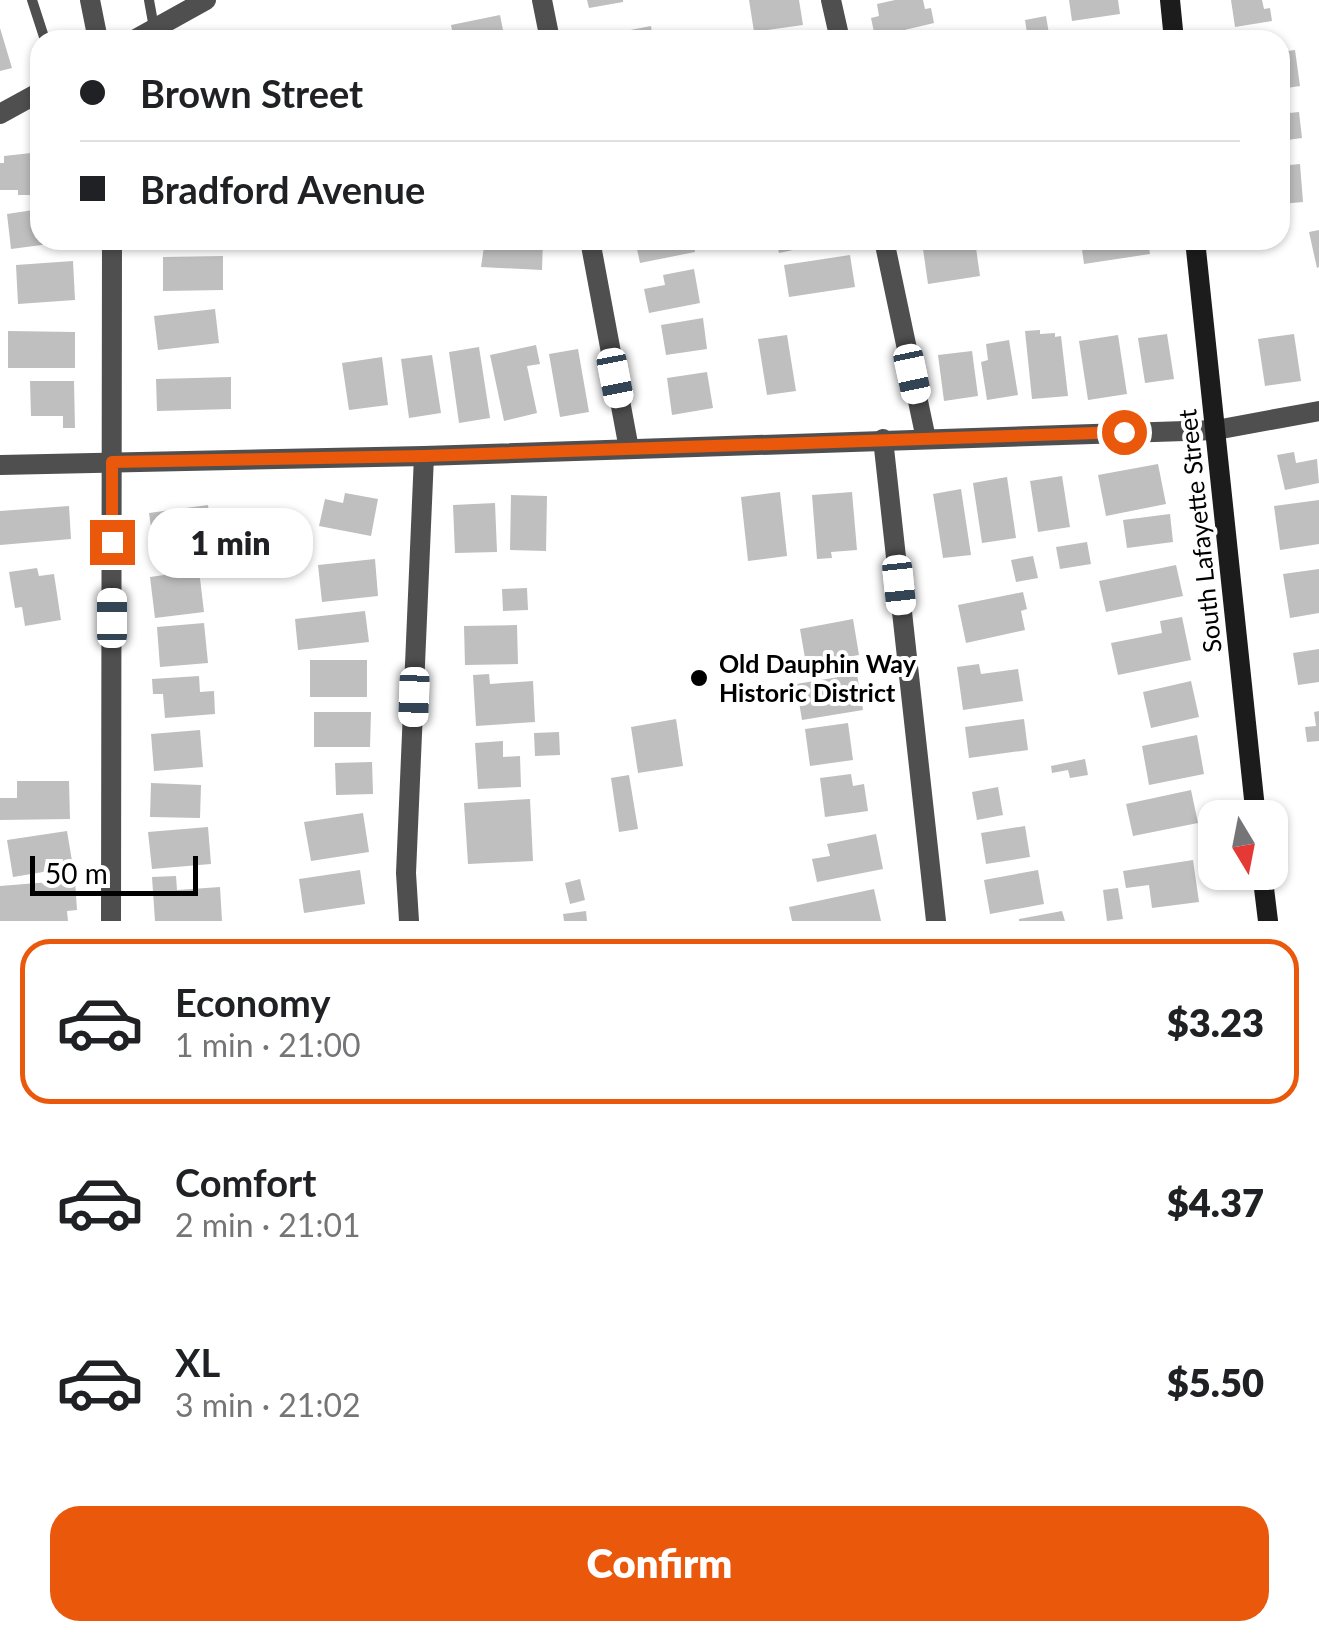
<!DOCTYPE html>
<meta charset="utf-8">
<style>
:root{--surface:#fff;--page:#f6f6f6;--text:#202124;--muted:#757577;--line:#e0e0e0;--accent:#ea580c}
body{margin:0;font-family:Lato,sans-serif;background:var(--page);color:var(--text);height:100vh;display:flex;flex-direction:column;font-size:38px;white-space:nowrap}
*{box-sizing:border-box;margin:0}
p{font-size:32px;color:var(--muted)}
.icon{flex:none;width:55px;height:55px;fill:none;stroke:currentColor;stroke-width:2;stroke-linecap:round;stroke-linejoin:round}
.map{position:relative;height:921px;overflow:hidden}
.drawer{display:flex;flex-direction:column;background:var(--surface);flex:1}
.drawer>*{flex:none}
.guide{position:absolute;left:30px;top:30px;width:1260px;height:220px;border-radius:30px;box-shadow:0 2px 8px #0004;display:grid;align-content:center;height:220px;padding:0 50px;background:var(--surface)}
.needle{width:65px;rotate:170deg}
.fabs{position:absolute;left:1198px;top:800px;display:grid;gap:20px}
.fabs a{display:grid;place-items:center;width:90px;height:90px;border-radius:20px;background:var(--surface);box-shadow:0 2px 8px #0004;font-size:50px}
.scale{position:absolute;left:30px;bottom:25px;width:168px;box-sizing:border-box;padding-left:10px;border:5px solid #000;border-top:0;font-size:28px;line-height:35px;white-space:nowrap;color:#000;-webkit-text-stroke:8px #fff;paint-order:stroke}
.end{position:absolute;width:45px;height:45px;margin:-22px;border:12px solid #ea580c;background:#fff;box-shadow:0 0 0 5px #fff}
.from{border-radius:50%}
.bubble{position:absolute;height:70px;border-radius:30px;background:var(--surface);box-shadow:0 2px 8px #0004;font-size:32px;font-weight:800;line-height:70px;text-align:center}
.car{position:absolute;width:30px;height:60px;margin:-30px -15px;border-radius:12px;box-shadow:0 0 8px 2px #0007;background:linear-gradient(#fff 24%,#345 0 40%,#fff 0 76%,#345 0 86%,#fff 0)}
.guide b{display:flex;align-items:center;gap:35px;height:95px;font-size:38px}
.guide b+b{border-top:2px solid var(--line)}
.guide i{width:25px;height:25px;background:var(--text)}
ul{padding:18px 0 0;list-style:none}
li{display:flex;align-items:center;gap:30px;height:165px;margin:0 20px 15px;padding:0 30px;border:5px solid transparent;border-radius:30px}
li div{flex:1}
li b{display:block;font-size:38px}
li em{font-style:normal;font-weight:800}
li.active{border-color:var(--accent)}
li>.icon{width:90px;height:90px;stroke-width:1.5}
.cta{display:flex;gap:20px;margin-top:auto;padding:20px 50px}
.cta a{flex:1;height:115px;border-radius:30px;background:var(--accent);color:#fff;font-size:40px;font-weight:800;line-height:115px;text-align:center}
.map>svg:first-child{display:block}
.building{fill:#bfbfbf}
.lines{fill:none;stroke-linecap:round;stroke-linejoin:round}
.lane{stroke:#4f4f4f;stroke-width:10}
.street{stroke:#4f4f4f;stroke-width:20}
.secondary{stroke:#1c1c1c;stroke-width:20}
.route{stroke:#ea580c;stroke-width:12}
.poi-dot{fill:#000;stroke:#fff;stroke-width:4}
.labels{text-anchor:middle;stroke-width:8;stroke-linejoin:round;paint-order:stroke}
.street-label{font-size:25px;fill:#000;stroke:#fff}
.poi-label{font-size:25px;font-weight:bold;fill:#000;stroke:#fff;text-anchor:start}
</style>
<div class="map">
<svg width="1319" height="921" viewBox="0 0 1319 921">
<rect width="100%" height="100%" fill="#fff"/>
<!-- building -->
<g class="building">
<polygon points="587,0 623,0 623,2 589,8"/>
<polygon points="749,0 799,0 803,25 754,32"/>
<polygon points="895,0 923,0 925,9 931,8 934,23 875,37 871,18 879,16 877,4"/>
<polygon points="1069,0 1118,0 1120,14 1072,21"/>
<polygon points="1231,0 1262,0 1264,9 1270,8 1272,21 1235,27"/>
<polygon points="500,15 505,40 454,40 451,25"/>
<polygon points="1046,16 1050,40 1028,40 1025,20"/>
<polygon points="651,26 653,40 589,40 589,38"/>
<polygon points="0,28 12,68 0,71"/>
<polygon points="255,31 260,40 240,40"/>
<polygon points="1295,50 1300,86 1280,89 1280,52"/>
<polygon points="1299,112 1302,138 1280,141 1280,114"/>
<polygon points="30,148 40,148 40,195 18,195 18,190 0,190 0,163 4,163 4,156 31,153"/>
<polygon points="1300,164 1303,202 1280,204 1280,166"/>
<polygon points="40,209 40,240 65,242 11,249 7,214"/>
<polygon points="1319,230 1319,267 1317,268 1309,232"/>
<polygon points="485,240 543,240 542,270 481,267"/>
<polygon points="635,240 693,240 695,252 640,263"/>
<polygon points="776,240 831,240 831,242 779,253"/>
<polygon points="1068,240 1148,240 1150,254 1084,264 1081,242 1069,244"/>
<polygon points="975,241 980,276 928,284 923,249"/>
<polygon points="850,255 855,287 789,297 784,265"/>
<polygon points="223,256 223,290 163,291 163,257"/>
<polygon points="73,261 75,300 18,304 16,265"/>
<polygon points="694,269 700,303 649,313 644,289 665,285 663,275"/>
<polygon points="215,309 219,343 158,350 154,316"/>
<polygon points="703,318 707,349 666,355 661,325"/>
<polygon points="1040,330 1040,334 1055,333 1055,337 1061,336 1068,396 1032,399 1025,331"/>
<polygon points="8,331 75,332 75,368 8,368"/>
<polygon points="1167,334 1174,379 1145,383 1138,338"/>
<polygon points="1294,334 1301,381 1265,386 1258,339"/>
<polygon points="787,335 796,391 767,395 758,339"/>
<polygon points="1118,335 1127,394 1088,400 1079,341"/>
<polygon points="1009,340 1018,395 987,400 981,362 988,360 986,344"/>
<polygon points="536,345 540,364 527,366 537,413 504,421 490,355"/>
<polygon points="479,347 490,418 459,423 449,352"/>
<polygon points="578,349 589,412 560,417 549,354"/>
<polygon points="972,351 978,396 944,401 938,355"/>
<polygon points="432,355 441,413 409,418 401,359"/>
<polygon points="382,357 388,405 349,410 342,363"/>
<polygon points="707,372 713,408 672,415 667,378"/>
<polygon points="231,377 231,409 157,411 156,379"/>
<polygon points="30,381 74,381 75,428 63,428 63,416 31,416"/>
<polygon points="1294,452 1296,463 1317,459 1319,483 1285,490 1277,455"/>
<polygon points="1158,464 1166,504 1106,516 1098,475"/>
<polygon points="1062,476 1070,527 1038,532 1030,481"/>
<polygon points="1007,477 1016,538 982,543 973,483"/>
<polygon points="961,489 971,555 943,558 933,494"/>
<polygon points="780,492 787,556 748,561 741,497"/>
<polygon points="852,492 857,550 831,552 832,558 817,559 812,495"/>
<polygon points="345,493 378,499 371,536 319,526 325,499 343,503"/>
<polygon points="511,495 547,496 546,551 510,550"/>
<polygon points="1319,500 1319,544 1280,550 1274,506"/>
<polygon points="495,503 497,552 455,553 453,505"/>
<polygon points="208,505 212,540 154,548 149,513"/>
<polygon points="69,506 71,539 0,545 0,511"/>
<polygon points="1170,514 1173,542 1127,548 1123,520"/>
<polygon points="1087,542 1091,564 1060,569 1056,547"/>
<polygon points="1033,556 1038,578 1016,582 1011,560"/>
<polygon points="375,559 378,596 322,602 318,565"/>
<polygon points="1176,565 1183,596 1106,612 1099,581"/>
<polygon points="37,568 39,576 54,574 61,620 25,626 22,607 15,608 9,572"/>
<polygon points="1319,569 1319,613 1290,618 1283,574"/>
<polygon points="199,570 204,612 155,618 150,577"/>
<polygon points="527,588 528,610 503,611 502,589"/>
<polygon points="1023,592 1027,609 1021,611 1025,630 966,643 958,605"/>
<polygon points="365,611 369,642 298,650 295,619"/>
<polygon points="1182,617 1191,660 1118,675 1111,643 1162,633 1160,621"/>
<polygon points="853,619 859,655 806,664 800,629"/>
<polygon points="204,623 208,663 160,667 157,627"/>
<polygon points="517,625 518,664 465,665 464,626"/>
<polygon points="1319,649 1319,682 1298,685 1293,653"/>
<rect x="310" y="660" width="57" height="37"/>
<polygon points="979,664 981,674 1018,669 1023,701 963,710 957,667"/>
<polygon points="489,674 490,684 533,681 535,722 476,726 473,675"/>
<polygon points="857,674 863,710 802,720 796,684"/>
<polygon points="199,676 200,692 214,691 215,714 165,718 163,694 153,694 152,679"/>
<polygon points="1191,681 1199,717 1151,728 1143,692"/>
<polygon points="1319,711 1319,741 1307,742 1305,727 1316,726 1314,712"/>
<polygon points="314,712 371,712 370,747 314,747"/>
<polygon points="676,719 683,766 638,773 631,727"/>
<polygon points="1024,719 1028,750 969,758 965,727"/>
<polygon points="848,723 853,760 810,766 805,729"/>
<polygon points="200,730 203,767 154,771 151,734"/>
<polygon points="559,732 560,755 535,756 534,733"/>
<polygon points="1197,735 1204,774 1149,785 1142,746"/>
<polygon points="503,741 503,757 520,756 521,787 478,789 475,743"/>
<polygon points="1085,759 1088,775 1070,778 1068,770 1052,773 1051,766"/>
<polygon points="372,762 373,794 336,795 335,763"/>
<polygon points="851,774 853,786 864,784 868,811 825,817 820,778"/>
<polygon points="629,775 638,829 619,832 611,778"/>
<polygon points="17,781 69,781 70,819 0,820 0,798 17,798"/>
<polygon points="151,783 201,785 200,818 150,817"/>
<polygon points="998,787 1003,815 977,820 972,792"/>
<polygon points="1191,790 1198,823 1133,836 1126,804"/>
<polygon points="530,799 533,861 468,864 464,803"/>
<polygon points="363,813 369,852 311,861 304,822"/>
<polygon points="1025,826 1030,857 986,864 981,833"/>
<polygon points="208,827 211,864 152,869 148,832"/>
<polygon points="67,831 73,867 13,877 7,840"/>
<polygon points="876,834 883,869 817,882 812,859 830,856 827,844"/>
<polygon points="1193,860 1199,902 1152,908 1149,885 1126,888 1123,871"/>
<polygon points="360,870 365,904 304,913 299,879"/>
<polygon points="1038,870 1044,904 990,914 984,880"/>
<polygon points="176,876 177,890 220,887 222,921 155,921 152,877"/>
<polygon points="580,879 585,900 570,904 565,883"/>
<polygon points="75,880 77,910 67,911 68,921 0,921 0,886"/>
<polygon points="1118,888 1123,919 1107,921 1103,890"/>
<polygon points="874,889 881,921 792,921 789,907"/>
<polygon points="586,911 587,921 564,921 563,914"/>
<polygon points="1062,911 1065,921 1019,921 1019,919"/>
</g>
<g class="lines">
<!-- lane -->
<g class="lane">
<polyline points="32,0 45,40"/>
<polyline points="149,0 154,28"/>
</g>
<!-- street -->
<g class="street">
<polyline points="90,0 98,40"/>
<polyline points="542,0 550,40"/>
<polyline points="831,0 840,40"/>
<polyline points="134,40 206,0"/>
<polyline points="0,114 40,92"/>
<polyline points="590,240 629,449"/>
<polyline points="884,240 926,439"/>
<polyline points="883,439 936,921"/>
<polyline points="0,465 424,456 1216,430 1319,411"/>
<polyline points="111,921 112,240"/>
<polyline points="409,921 406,873 424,456"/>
</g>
<!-- secondary -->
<g class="secondary">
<polyline points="1170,0 1174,40"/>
<polyline points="1195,240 1256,818"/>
<polyline points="1262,872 1268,921"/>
</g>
</g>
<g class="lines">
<!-- route -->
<polyline class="route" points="112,542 112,462 424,456 1124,432"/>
</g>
<!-- markers -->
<circle class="poi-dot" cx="699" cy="678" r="10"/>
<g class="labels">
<!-- street labels -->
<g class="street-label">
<text transform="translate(1200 531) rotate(-96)" y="9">South Lafayette Street</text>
</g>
<!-- poi labels -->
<g class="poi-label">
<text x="719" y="673">Old Dauphin Way<tspan x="719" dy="29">Historic District</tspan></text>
</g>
</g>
</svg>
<div class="fabs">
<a><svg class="needle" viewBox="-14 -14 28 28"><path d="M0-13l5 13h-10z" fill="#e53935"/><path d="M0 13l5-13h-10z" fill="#757577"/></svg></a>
</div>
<div class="scale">50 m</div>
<i class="end from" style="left:1124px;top:432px"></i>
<i class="end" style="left:112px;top:542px"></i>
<div class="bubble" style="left:148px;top:508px;width:165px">1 min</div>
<i class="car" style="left:912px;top:374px;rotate:168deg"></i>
<i class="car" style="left:615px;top:378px;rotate:169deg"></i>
<i class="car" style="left:899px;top:585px;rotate:174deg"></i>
<i class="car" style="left:112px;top:618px;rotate:0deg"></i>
<i class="car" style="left:414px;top:697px;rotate:182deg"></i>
<div class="guide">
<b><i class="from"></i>Brown Street</b>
<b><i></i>Bradford Avenue</b>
</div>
</div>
<section class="drawer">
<ul>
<li class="active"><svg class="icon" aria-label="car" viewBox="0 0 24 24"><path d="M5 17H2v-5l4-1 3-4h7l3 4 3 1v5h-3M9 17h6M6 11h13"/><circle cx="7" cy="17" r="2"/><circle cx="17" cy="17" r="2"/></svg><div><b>Economy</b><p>1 min · 21:00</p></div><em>$3.23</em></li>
<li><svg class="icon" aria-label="car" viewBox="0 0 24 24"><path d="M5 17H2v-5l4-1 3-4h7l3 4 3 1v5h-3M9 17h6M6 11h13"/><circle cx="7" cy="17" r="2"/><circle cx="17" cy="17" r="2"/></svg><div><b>Comfort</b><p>2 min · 21:01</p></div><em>$4.37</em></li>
<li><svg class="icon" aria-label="car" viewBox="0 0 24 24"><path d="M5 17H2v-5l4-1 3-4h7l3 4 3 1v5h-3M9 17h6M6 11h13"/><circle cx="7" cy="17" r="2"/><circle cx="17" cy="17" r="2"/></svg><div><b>XL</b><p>3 min · 21:02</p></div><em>$5.50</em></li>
</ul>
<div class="cta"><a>Confirm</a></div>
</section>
